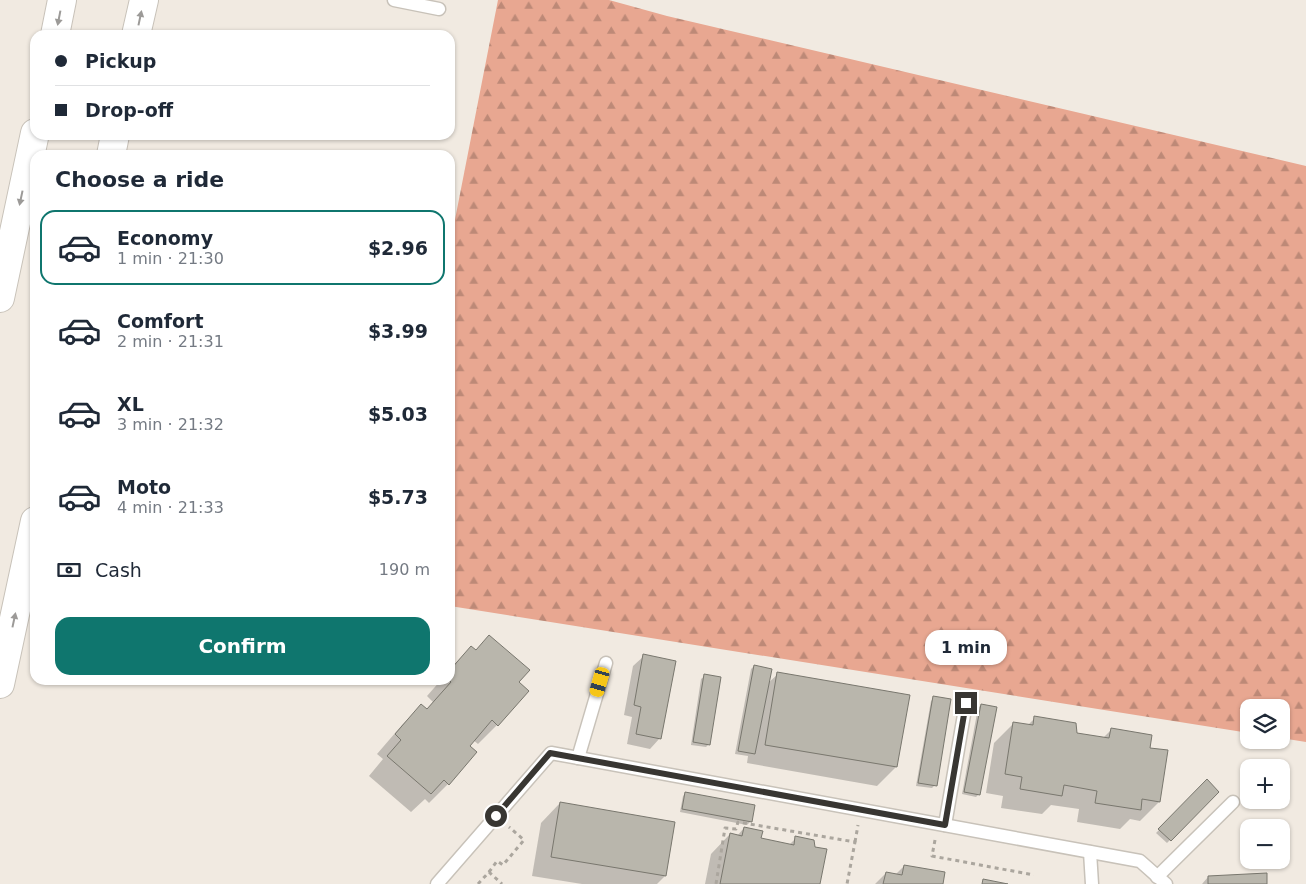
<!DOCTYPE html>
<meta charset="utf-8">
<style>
:root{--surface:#fff;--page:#f6f6f7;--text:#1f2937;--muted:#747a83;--line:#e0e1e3;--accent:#0f766e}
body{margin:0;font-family:"DejaVu Sans",sans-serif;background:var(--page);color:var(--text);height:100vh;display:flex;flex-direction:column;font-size:19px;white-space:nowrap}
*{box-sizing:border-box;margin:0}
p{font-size:16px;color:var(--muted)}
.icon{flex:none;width:28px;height:28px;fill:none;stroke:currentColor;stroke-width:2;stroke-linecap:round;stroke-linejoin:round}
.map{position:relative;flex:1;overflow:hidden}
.side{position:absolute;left:30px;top:150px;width:425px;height:535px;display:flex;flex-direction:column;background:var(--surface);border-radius:15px;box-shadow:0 1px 4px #0004}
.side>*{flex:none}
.top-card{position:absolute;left:30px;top:30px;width:425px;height:110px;border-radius:15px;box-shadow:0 1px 4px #0004;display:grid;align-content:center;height:110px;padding:0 25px;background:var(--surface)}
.controls{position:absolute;left:1240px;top:699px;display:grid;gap:10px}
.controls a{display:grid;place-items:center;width:50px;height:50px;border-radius:10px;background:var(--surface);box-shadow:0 1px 4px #0004;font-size:25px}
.end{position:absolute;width:22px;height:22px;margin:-11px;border:6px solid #383632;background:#fff;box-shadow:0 0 0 2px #fff}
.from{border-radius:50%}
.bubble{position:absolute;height:35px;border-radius:15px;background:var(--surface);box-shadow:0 1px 4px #0004;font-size:16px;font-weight:600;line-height:35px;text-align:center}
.car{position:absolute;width:15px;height:30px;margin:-15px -8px;border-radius:6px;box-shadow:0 0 4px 1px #0007;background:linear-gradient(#f5c518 24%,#345 0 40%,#f5c518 0 76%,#345 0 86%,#f5c518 0)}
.top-card b{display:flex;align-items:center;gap:18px;height:48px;font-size:19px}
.top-card b+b{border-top:1px solid var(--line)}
.top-card i{width:12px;height:12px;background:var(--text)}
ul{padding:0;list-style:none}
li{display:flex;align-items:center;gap:15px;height:75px;margin:0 10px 8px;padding:0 15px;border:2px solid transparent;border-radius:15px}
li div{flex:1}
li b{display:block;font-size:19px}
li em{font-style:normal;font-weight:600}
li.active{border-color:var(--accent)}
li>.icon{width:45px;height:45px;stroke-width:1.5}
h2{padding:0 25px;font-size:22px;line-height:60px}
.pay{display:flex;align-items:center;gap:12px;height:55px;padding:0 25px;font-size:19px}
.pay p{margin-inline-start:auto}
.action{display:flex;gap:10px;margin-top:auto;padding:10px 25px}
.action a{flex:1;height:58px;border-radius:15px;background:var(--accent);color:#fff;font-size:20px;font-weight:600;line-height:58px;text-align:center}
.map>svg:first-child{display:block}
.forest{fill:url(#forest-firs)}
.shadow{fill:#0003}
.building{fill:#b9b6ac;stroke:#79776e}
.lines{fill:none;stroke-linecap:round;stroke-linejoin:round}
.lane-casing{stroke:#c8c2b9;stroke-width:15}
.secondary-casing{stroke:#c8c2b9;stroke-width:30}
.path{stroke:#aba69e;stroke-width:3;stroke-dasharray:4 4;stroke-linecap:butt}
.lane{stroke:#fff;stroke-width:12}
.secondary{stroke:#fff;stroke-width:28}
.oneway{fill:#9c9a98}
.route{stroke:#383632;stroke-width:6}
</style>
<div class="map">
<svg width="1306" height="884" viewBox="0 0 1306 884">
<defs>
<pattern id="forest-firs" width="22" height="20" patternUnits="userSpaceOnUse" patternTransform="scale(1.25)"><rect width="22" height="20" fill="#e8a791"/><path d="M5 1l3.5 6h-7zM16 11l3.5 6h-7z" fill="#bd8977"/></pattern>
</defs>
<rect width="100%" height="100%" fill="#f1eae1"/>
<!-- forest -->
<polygon class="forest" points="498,0 609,0 667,16 1306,166 1306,742 1281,738 1281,708 1249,708 1249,733 450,606 450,245"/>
<!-- shadow -->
<g class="shadow">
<polygon points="490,636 517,682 527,691 497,725 478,744 473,740 468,746 475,752 448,784 429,803 425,799 411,812 369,776 383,759 377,754 402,725 421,706 426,710 433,702 427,696 441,680 450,680 450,669 471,648 475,651"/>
<polygon points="644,656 660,738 650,749 627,744 632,717 624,715 633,666"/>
<polygon points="754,666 767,684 778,674 896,767 877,786 747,763 748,756 735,754 751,669"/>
<polygon points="705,676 709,744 706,747 691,745 701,679"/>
<polygon points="934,698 935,785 932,788 916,786 931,701"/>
<polygon points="981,705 979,794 976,797 962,794 978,708"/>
<polygon points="1035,718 1076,734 1103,738 1111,730 1148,749 1159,802 1140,821 1130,819 1120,829 1077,822 1079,809 1051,805 1042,814 1001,808 1003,796 986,793 994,743 1013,724 1027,726"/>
<polygon points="1207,781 1218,792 1167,843 1156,833"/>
<polygon points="686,793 750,822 747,825 680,812 683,796"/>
<polygon points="560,803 665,876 657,884 582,884 532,876 541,823"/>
<polygon points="744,828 760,839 789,845 796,838 819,884 705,884 711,854 730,834 737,836"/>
<polygon points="904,866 941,884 875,884 886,873 895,875"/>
<polygon points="1208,877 1266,884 1202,884"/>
</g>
<!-- building -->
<g class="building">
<polygon points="489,635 530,670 519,682 529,691 498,726 492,720 470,746 477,752 449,785 444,780 431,794 387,756 401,740 395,734 421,704 427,709 451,682 449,680 450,670 471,646 476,650"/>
<polygon points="643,654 676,661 661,739 636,734 641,707 634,705"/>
<polygon points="754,665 772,669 755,754 738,751"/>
<polygon points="777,672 910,695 897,767 765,745"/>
<polygon points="704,674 721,677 710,745 693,742"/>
<polygon points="933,696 951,699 937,786 918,783"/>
<polygon points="981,704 997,707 980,795 964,792"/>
<polygon points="1034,716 1076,723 1077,733 1109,738 1111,728 1152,735 1150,748 1168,750 1160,802 1142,799 1141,810 1095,803 1097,791 1064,785 1062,796 1020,789 1022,777 1005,774 1013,722 1033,725"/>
<polygon points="1207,779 1219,792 1171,841 1158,829"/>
<polygon points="685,792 755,805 752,822 682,809"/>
<polygon points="560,802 675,822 666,876 551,857"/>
<polygon points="744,827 763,831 761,838 794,845 795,836 814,840 815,847 827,849 820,884 720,884 730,833 742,836"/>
<polygon points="904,865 945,872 943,884 883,884 886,872 902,875"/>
<polygon points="1267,873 1267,884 1208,884 1208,876"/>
<polygon points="983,879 1008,884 982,884"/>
</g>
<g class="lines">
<!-- lane casing -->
<g class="lane-casing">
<g id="lane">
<polyline points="394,0 439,9"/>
<polyline points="578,758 606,663"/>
<polyline points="945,825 966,703"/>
<polyline points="1090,852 1092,884"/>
<polyline points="1157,877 1233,802"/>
<polyline points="437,884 551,753 1140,861 1166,884"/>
</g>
</g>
<!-- secondary casing -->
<g class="secondary-casing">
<g id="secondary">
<polyline points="55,35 62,0"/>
<polyline points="136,35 144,0"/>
<polyline points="111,155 115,135"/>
<polyline points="0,298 35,133"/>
<polyline points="0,684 35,521"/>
</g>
</g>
<!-- path -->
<g class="path">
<polyline points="935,840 932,856 1034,875"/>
<polyline points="855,842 858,825"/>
<polyline points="489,872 497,861 503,865 524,840 509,827"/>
<polyline points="478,884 489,872 502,884"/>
<polyline points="716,884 725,828 736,829 738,822 855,842 847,884"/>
</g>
<!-- lane -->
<use href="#lane" class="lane"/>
<!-- secondary -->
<use href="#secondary" class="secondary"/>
</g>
<!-- one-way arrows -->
<defs><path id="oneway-solid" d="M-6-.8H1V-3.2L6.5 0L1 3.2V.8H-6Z" transform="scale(1.25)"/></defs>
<g class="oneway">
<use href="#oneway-solid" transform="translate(59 18) rotate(101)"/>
<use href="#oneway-solid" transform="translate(140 18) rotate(-78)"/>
<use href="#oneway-solid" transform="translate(21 198) rotate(102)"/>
<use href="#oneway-solid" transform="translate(14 620) rotate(-78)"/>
</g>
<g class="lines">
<!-- route -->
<polyline class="route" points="496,816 550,753 945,825 966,703"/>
</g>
</svg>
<div class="controls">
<a><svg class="icon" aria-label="layers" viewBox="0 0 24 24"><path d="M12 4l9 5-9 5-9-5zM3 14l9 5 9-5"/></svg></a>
<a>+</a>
<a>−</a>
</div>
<i class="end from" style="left:496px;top:816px"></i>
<i class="end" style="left:966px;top:703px"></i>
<div class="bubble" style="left:925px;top:630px;width:82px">1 min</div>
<i class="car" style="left:600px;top:682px;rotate:196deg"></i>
<div class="top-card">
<b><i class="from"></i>Pickup</b>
<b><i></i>Drop-off</b>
</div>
<section class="side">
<h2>Choose a ride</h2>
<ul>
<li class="active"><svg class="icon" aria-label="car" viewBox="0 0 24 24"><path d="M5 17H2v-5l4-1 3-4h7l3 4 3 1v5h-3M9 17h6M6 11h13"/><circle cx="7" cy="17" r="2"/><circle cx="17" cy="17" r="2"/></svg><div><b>Economy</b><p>1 min · 21:30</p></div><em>$2.96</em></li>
<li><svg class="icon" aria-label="car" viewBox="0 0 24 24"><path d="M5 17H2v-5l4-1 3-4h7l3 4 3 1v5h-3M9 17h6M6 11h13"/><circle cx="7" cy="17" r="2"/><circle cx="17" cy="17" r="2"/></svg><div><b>Comfort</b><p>2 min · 21:31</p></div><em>$3.99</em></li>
<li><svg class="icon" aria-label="car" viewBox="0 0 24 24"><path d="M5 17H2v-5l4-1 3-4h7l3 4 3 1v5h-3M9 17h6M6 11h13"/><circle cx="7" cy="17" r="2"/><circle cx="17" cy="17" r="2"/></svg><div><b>XL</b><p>3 min · 21:32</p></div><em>$5.03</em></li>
<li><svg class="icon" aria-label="car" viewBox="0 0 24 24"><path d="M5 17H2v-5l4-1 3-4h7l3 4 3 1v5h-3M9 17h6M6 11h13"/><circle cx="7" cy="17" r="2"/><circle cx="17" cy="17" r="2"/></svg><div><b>Moto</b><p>4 min · 21:33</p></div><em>$5.73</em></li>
</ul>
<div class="pay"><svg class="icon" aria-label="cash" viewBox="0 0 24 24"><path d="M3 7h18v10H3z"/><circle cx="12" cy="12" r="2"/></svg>Cash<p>190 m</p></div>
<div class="action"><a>Confirm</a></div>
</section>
</div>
